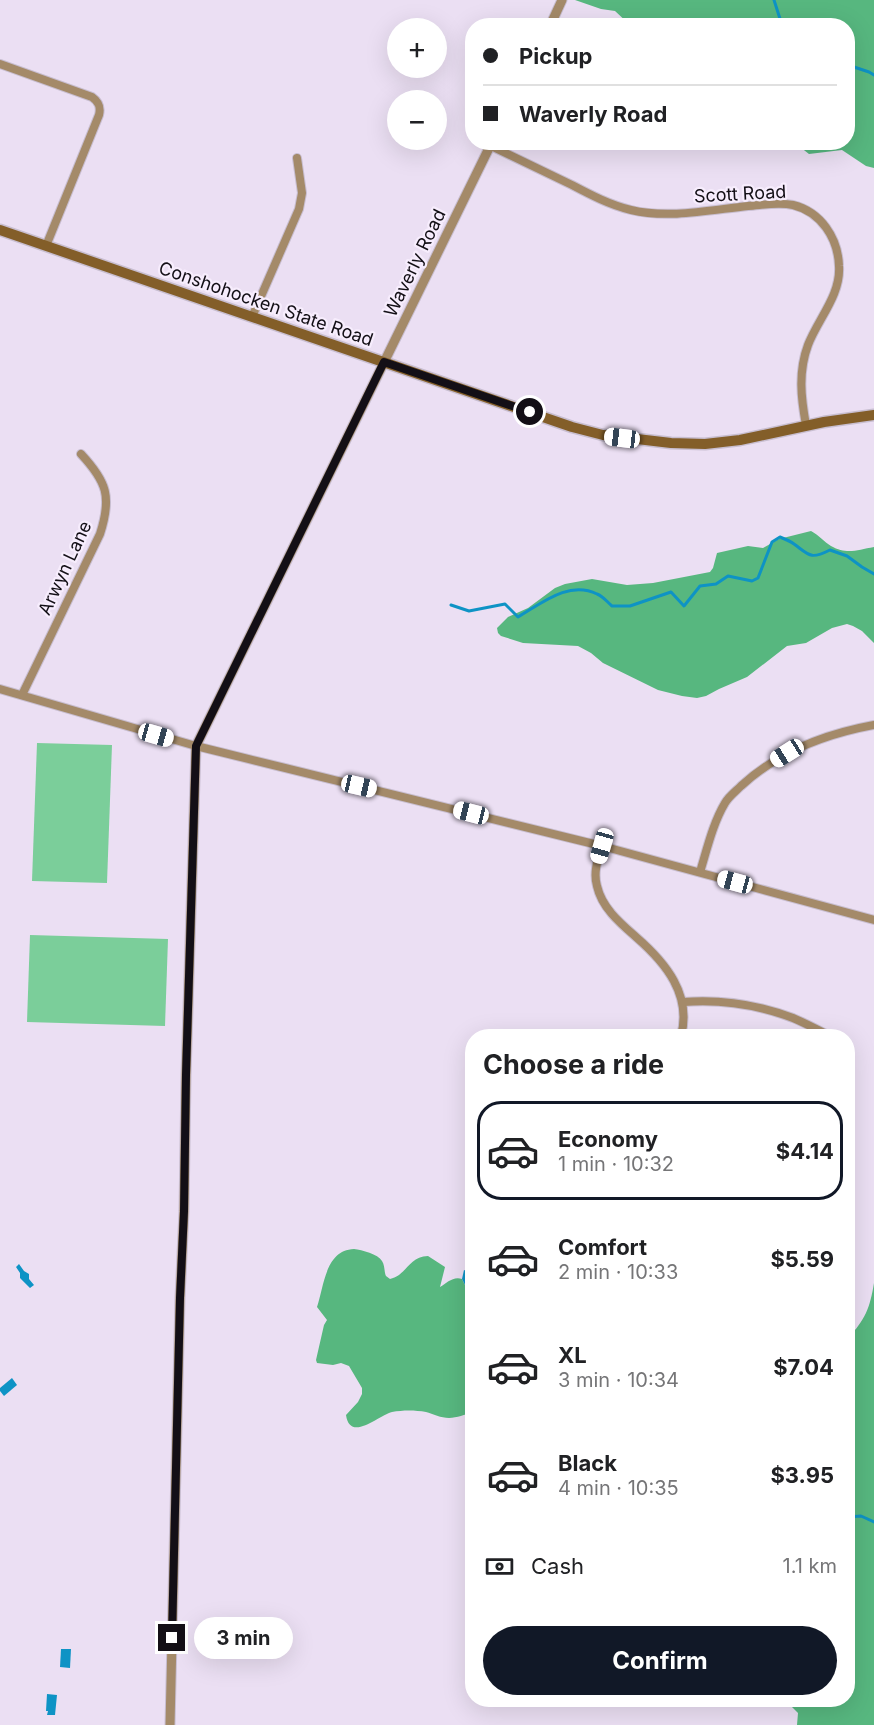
<!DOCTYPE html>
<meta charset="utf-8">
<style>
:root{--surface:#fff;--page:#f2f2f2;--text:#202124;--muted:#757577;--line:#e0e0e0;--accent:#111827}
body{margin:0;font-family:Inter,sans-serif;background:var(--page);color:var(--text);height:100vh;display:flex;flex-direction:column;font-size:22px;white-space:nowrap}
*{box-sizing:border-box;margin:0}
p{font-size:20px;color:var(--muted)}
.icon{flex:none;width:33px;height:33px;fill:none;stroke:currentColor;stroke-width:2;stroke-linecap:round;stroke-linejoin:round}
.map{position:relative;flex:1;overflow:hidden}
.drawer{position:absolute;left:465px;top:1029px;width:390px;height:678px;display:flex;flex-direction:column;background:var(--surface);border-radius:24px;box-shadow:0 6px 24px #0002}
.drawer>*{flex:none}
.top-card{position:absolute;left:465px;top:18px;width:390px;height:132px;border-radius:24px;box-shadow:0 6px 24px #0002;display:grid;align-content:center;height:132px;padding:0 18px;background:var(--surface)}
.controls{position:absolute;left:387px;top:18px;display:grid;gap:12px}
.controls a{display:grid;place-items:center;width:60px;height:60px;border-radius:50%;background:var(--surface);box-shadow:0 6px 24px #0002;font-size:30px}
.end{position:absolute;width:27px;height:27px;margin:-14px;border:8px solid #130f16;background:#fff;box-shadow:0 0 0 3px #fff}
.from{border-radius:50%}
.bubble{position:absolute;height:42px;border-radius:21px;background:var(--surface);box-shadow:0 6px 24px #0002;font-size:20px;font-weight:700;line-height:42px;text-align:center}
.car{position:absolute;width:18px;height:36px;margin:-18px -9px;border-radius:8px;box-shadow:0 0 4px 2px #0007;background:linear-gradient(#fff 24%,#345 0 40%,#fff 0 76%,#345 0 86%,#fff 0)}
.top-card b{display:flex;align-items:center;gap:21px;height:57px;font-size:22px}
.top-card b+b{border-top:2px solid var(--line)}
.top-card i{width:15px;height:15px;background:var(--text)}
ul{padding:0;list-style:none}
li{display:flex;align-items:center;gap:18px;height:99px;margin:0 12px 9px;padding:0 6px;border:3px solid transparent;border-radius:24px}
li div{flex:1}
li b{display:block;font-size:22px}
li em{font-style:normal;font-weight:700}
li.on{border-color:var(--accent)}
li>.icon{width:54px;height:54px;stroke-width:1.5}
h2{padding:0 18px;font-size:27px;line-height:72px}
.pay{display:flex;align-items:center;gap:15px;height:66px;padding:0 18px;font-size:22px}
.pay p{margin-inline-start:auto}
.button{display:flex;gap:12px;margin-top:auto;padding:12px 18px}
.button a{flex:1;height:69px;border-radius:36px;background:var(--accent);color:#fff;font-size:24px;font-weight:700;line-height:69px;text-align:center}
.map>svg:first-child{display:block}
.green{fill:#7bce9a}
.forest{fill:#57b77f}
.water{fill:#0e93c5}
.lines{fill:none;stroke-linecap:round;stroke-linejoin:round}
.stream{stroke:#0e93c5;stroke-width:3}
.minor-casing{stroke:#c8bed0;stroke-width:10}
.tertiary-casing{stroke:#c8bed0;stroke-width:11}
.secondary-casing{stroke:#c8bed0;stroke-width:13}
.minor{stroke:#a48a69;stroke-width:8}
.tertiary{stroke:#a48a69;stroke-width:9}
.secondary{stroke:#835e29;stroke-width:10}
.route{stroke:#130f16;stroke-width:8}
.labels{text-anchor:middle;stroke-width:4.5;stroke-linejoin:round;paint-order:stroke}
.street-label{font-size:18px;fill:#130f16;stroke:#f7edfd}
</style>
<div class="map">
<svg width="874" height="1725" viewBox="0 0 874 1725">
<rect width="100%" height="100%" fill="#ebdff3"/>
<!-- green -->
<g class="green">
<polygon points="37,743 112,745 107,883 32,881"/>
<polygon points="30,935 168,939 165,1026 27,1022"/>
</g>
<!-- forest -->
<g class="forest">
<polygon points="575,0 874,0 874,168 866,166 842,150 809,154 795,143 848,142 848,26 630,25 615,11 601,9"/>
<path d="M 811,531 C 819,535 824,542 831,546 C 847,555 857,550 874,547 L 874,643 L 862,631 L 853,626 L 847,624 L 832,628 L 806,643 L 787,646 L 747,677 L 719,689 L 706,696 L 697,698 L 682,696 L 658,690 L 603,663 L 591,653 L 578,646 L 523,643 L 501,636 L 498,633 L 497,628 L 508,617 L 528,608 L 555,588 L 565,584 L 592,579 L 627,585 L 653,583 L 710,572 L 713,568 L 717,553 L 748,546 L 763,548 L 779,539 Z"/>
<path d="M 354,1249 C 362,1250 378,1254 382,1261 C 385,1265 384,1272 386,1276 L 390,1279 C 407,1275 408,1257 428,1256 L 445,1267 L 440,1287 C 447,1283 453,1276 462,1279 L 465,1285 L 472,1292 L 472,1413 C 465,1414 457,1418 449,1418 C 441,1418 433,1414 426,1412 C 415,1410 403,1410 392,1412 C 379,1415 350,1443 346,1415 L 358,1402 L 362,1394 L 362,1388 L 349,1366 L 341,1363 L 333,1365 L 317,1363 L 316,1360 L 324,1325 L 327,1320 L 317,1307 C 324,1287 325,1250 354,1249 Z"/>
<path d="M 874,1283 L 874,1725 L 797,1725 L 798,1713 L 790,1705 L 763,1700 L 848,1700 L 848,1338 C 865,1320 870,1308 874,1283 Z"/>
</g>
<!-- water -->
<g class="water">
<polygon points="19,1264 24,1271 29,1274 29,1279 34,1285 30,1288 20,1278 20,1273 16,1267"/>
<polygon points="464,1270 472,1273 472,1292 465,1285 462,1279"/>
<polygon points="12,1378 17,1385 4,1396 0,1391 0,1388"/>
<polygon points="61,1649 71,1649 70,1668 60,1667"/>
<polygon points="47,1694 57,1695 55,1715 47,1715 48,1711 46,1711"/>
</g>
<g class="lines">
<!-- stream -->
<g class="stream">
<polyline points="774,0 782,25 784,26"/>
<polyline points="791,26 796,24 800,26"/>
<polyline points="848,65 869,72 874,75"/>
<path d="M 451,605 L 469,611 L 505,604 L 518,617 C 542,603 569,580 597,594 C 603,596 607,602 612,606 L 630,606 L 671,592 L 684,606 L 700,586 L 716,584 L 728,576 L 752,581 L 758,578 L 772,542 L 780,537 C 785,539 790,541 794,544 C 809,555 810,560 830,550 L 847,556 L 862,567 L 874,574"/>
<polyline points="848,1517 861,1516 874,1522"/>
</g>
<!-- minor casing -->
<g class="minor-casing">
<g id="minor">
<path d="M 0,64 L 92,97 C 99,102 101,107 99,115 L 46,246"/>
<path d="M 491,146 C 518,159 545,172 572,185 C 591,195 610,205 631,210 C 668,219 710,210 748,206 C 763,205 778,202 793,205 C 821,212 838,238 839,266 C 841,295 818,319 808,345 C 798,372 801,398 806,425"/>
<polyline points="252,317 299,209 302,193 297,158"/>
<polyline points="0,689 196,746 602,846 874,920"/>
<path d="M 22,695 L 100,534 C 112,497 107,482 81,454"/>
<path d="M 602,846 C 598,859 593,872 597,886 C 602,908 620,923 636,937 C 666,963 692,995 681,1036"/>
<path d="M 700,872 C 707,849 713,823 725,803 C 729,796 736,791 741,786 C 778,752 825,734 874,725"/>
<path d="M 683,1002 C 721,999 756,1004 793,1018 C 805,1023 818,1030 830,1036"/>
</g>
</g>
<!-- tertiary casing -->
<g class="tertiary-casing">
<g id="tertiary">
<polyline points="550,26 562,0"/>
<polyline points="170,1725 180,1298 184,1211 186,1075 196,746 492,142"/>
</g>
</g>
<!-- secondary casing -->
<g class="secondary-casing">
<polyline id="secondary" points="0,230 572,427 603,435 671,443 705,444 740,440 824,422 874,415"/>
</g>
<!-- minor -->
<use href="#minor" class="minor"/>
<!-- tertiary -->
<use href="#tertiary" class="tertiary"/>
<!-- secondary -->
<use href="#secondary" class="secondary"/>
</g>
<g class="lines">
<!-- route -->
<polyline class="route" points="172,1638 180,1298 184,1211 186,1075 196,746 384,362 530,412"/>
</g>
<g class="labels">
<!-- street labels -->
<g class="street-label">
<text transform="translate(740 194) rotate(-3)" y="6">Scott Road</text>
<text transform="translate(415 263) rotate(-64)" y="6">Waverly Road</text>
<text transform="translate(266 304) rotate(19)" y="6">Conshohocken State Road</text>
<text transform="translate(65 568) rotate(-65)" y="6">Arwyn Lane</text>
</g>
</g>
</svg>
<div class="controls">
<a>+</a>
<a>−</a>
</div>
<i class="end from" style="left:530px;top:412px"></i>
<i class="end" style="left:172px;top:1638px"></i>
<div class="bubble" style="left:194px;top:1617px;width:99px">3 min</div>
<i class="car" style="left:622px;top:438px;rotate:277deg"></i>
<i class="car" style="left:156px;top:735px;rotate:106deg"></i>
<i class="car" style="left:787px;top:753px;rotate:238deg"></i>
<i class="car" style="left:359px;top:786px;rotate:103deg"></i>
<i class="car" style="left:471px;top:813px;rotate:284deg"></i>
<i class="car" style="left:602px;top:846px;rotate:196deg"></i>
<i class="car" style="left:735px;top:882px;rotate:285deg"></i>
<div class="top-card">
<b><i class="from"></i>Pickup</b>
<b><i></i>Waverly Road</b>
</div>
<section class="drawer">
<h2>Choose a ride</h2>
<ul>
<li class="on"><svg class="icon" aria-label="car" viewBox="0 0 24 24"><path d="M5 17H2v-5l4-1 3-4h7l3 4 3 1v5h-3M9 17h6M6 11h13"/><circle cx="7" cy="17" r="2"/><circle cx="17" cy="17" r="2"/></svg><div><b>Economy</b><p>1 min · 10:32</p></div><em>$4.14</em></li>
<li><svg class="icon" aria-label="car" viewBox="0 0 24 24"><path d="M5 17H2v-5l4-1 3-4h7l3 4 3 1v5h-3M9 17h6M6 11h13"/><circle cx="7" cy="17" r="2"/><circle cx="17" cy="17" r="2"/></svg><div><b>Comfort</b><p>2 min · 10:33</p></div><em>$5.59</em></li>
<li><svg class="icon" aria-label="car" viewBox="0 0 24 24"><path d="M5 17H2v-5l4-1 3-4h7l3 4 3 1v5h-3M9 17h6M6 11h13"/><circle cx="7" cy="17" r="2"/><circle cx="17" cy="17" r="2"/></svg><div><b>XL</b><p>3 min · 10:34</p></div><em>$7.04</em></li>
<li><svg class="icon" aria-label="car" viewBox="0 0 24 24"><path d="M5 17H2v-5l4-1 3-4h7l3 4 3 1v5h-3M9 17h6M6 11h13"/><circle cx="7" cy="17" r="2"/><circle cx="17" cy="17" r="2"/></svg><div><b>Black</b><p>4 min · 10:35</p></div><em>$3.95</em></li>
</ul>
<div class="pay"><svg class="icon" aria-label="cash" viewBox="0 0 24 24"><path d="M3 7h18v10H3z"/><circle cx="12" cy="12" r="2"/></svg>Cash<p>1.1 km</p></div>
<div class="button"><a>Confirm</a></div>
</section>
</div>
